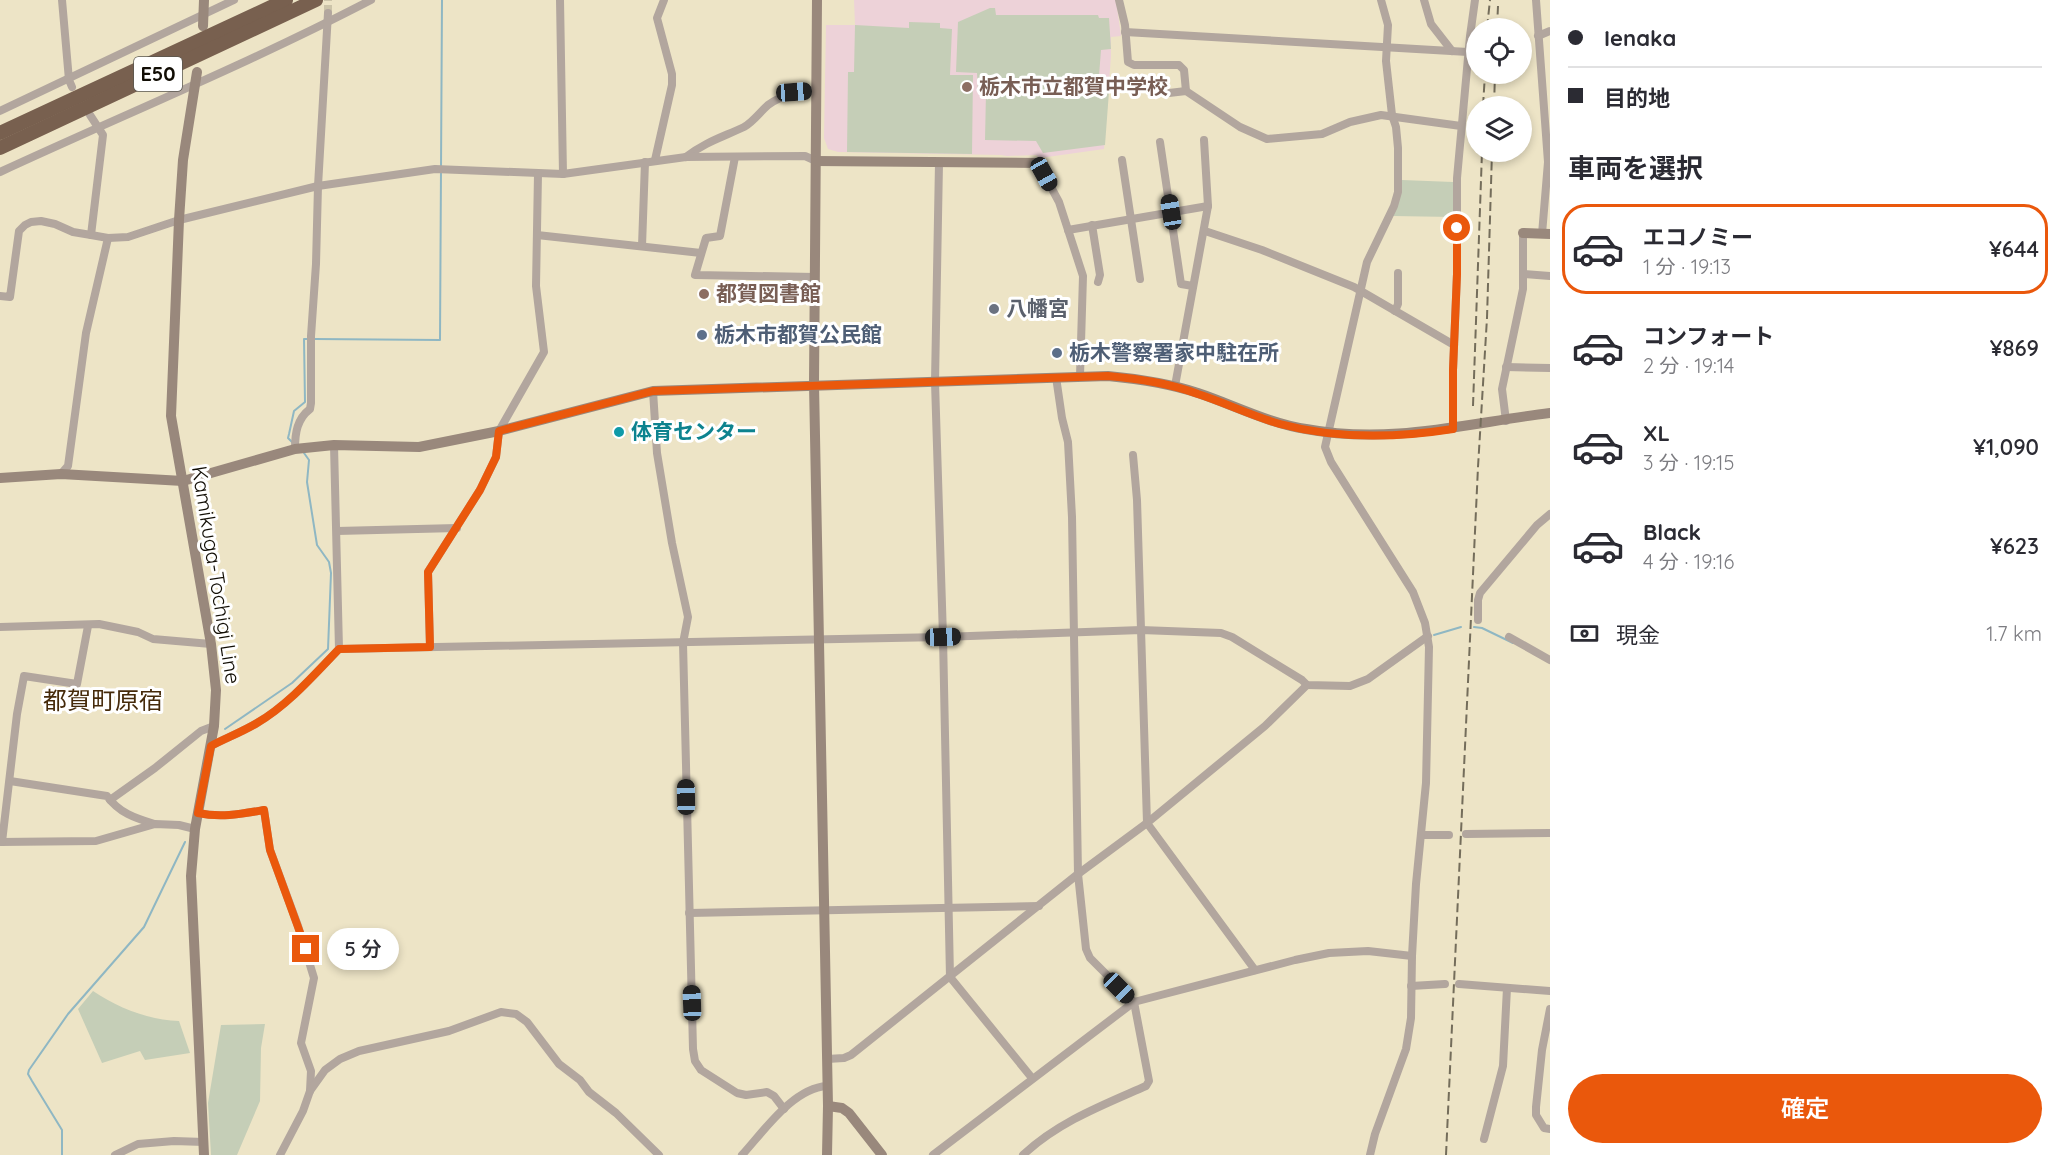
<!DOCTYPE html>
<html lang="ja">
<meta charset="utf-8">
<style>
:root{--surface:#fff;--page:#f2f2f3;--text:#2b2b33;--muted:#7c7c81;--line:#e1e1e2;--accent:#ea580c}
body{margin:0;font-family:Quicksand,"Noto Sans JP",sans-serif;background:var(--page);color:var(--text);height:100vh;display:flex;flex-direction:column;font-size:22px;white-space:nowrap}
*{box-sizing:border-box;margin:0}
p{font-size:20px;color:var(--muted)}
.icon{flex:none;width:33px;height:33px;fill:none;stroke:currentColor;stroke-width:2;stroke-linecap:round;stroke-linejoin:round}
.map{position:relative;flex:1;overflow:hidden}
.details{display:flex;flex-direction:column;background:var(--surface);width:510px}
.details>*{flex:none}
.guide{display:grid;align-content:center;height:132px;padding:0 18px;background:var(--surface)}
.tools{position:absolute;left:1466px;top:18px;display:grid;gap:12px}
.tools a{display:grid;place-items:center;width:66px;height:66px;border-radius:50%;background:var(--surface);box-shadow:0 3px 9px #0003;font-size:30px}
.end{position:absolute;width:27px;height:27px;margin:-14px;border:8px solid #ea580c;background:#fff;box-shadow:0 0 0 3px #fff}
.from{border-radius:50%}
.bubble{position:absolute;height:42px;border-radius:21px;background:var(--surface);box-shadow:0 3px 9px #0003;font-size:20px;font-weight:600;line-height:42px;text-align:center}
.car{position:absolute;width:18px;height:36px;margin:-18px -9px;border-radius:8px;box-shadow:0 0 4px 2px #0007;background:linear-gradient(#222 24%,#8ab4d8 0 40%,#222 0 76%,#8ab4d8 0 86%,#222 0)}
.guide b{display:flex;align-items:center;gap:21px;height:57px;font-size:22px}
.guide b+b{border-top:2px solid var(--line)}
.guide i{width:15px;height:15px;background:var(--text)}
ul{padding:0;list-style:none}
li{display:flex;align-items:center;gap:18px;height:90px;margin:0 12px 9px;padding:0 6px;border:3px solid transparent;border-radius:24px}
li div{flex:1}
li b{display:block;font-size:22px}
li em{font-style:normal;font-weight:600}
li.selected{border-color:var(--accent)}
li>.icon{width:54px;height:54px;stroke-width:1.5}
h2{padding:0 18px;font-size:27px;line-height:72px}
.pay{display:flex;align-items:center;gap:15px;height:66px;padding:0 18px;font-size:22px}
.pay p{margin-inline-start:auto}
.action{display:flex;gap:12px;margin-top:auto;padding:12px 18px}
.action a{flex:1;height:69px;border-radius:36px;background:var(--accent);color:#fff;font-size:24px;font-weight:600;line-height:69px;text-align:center}
main{display:flex;flex:1;min-height:0}
.map>svg:first-child{display:block}
.education{fill:#edd2d8}
.green{fill:#c5ceb7}
.lines{fill:none;stroke-linecap:round;stroke-linejoin:round}
.stream{stroke:#8fb7c3;stroke-width:2}
.street-tunnel{stroke:#ccc4a9;stroke-width:8;stroke-dasharray:8 4;stroke-linecap:butt}
.street{stroke:#b2a69e;stroke-width:8}
.secondary{stroke:#99887c;stroke-width:10}
.highway{stroke:#78604f;stroke-width:14}
.rail{stroke:#746d5b;stroke-width:2;stroke-dasharray:9 4.5;stroke-linecap:butt}
.route{stroke:#ea580c;stroke-width:8}
.education-dot{fill:#8d6e63;stroke:#fff;stroke-width:2}
.worship-dot{fill:#6b7280;stroke:#fff;stroke-width:2}
.service-dot{fill:#5c6f8a;stroke:#fff;stroke-width:2}
.culture-dot{fill:#0f9aa8;stroke:#fff;stroke-width:2}
.labels{text-anchor:middle;stroke-width:6;stroke-linejoin:round;paint-order:stroke}
.shield{fill:#fff;stroke:#58564f;stroke-width:1.5}
.shield-label{font-size:20px;font-weight:bold;fill:#110d04}
.education-label{font-size:21px;font-weight:bold;fill:#785e54;stroke:#fff;text-anchor:start}
.worship-label{font-size:21px;font-weight:bold;fill:#5b616d;stroke:#fff;text-anchor:start}
.service-label{font-size:21px;font-weight:bold;fill:#4e5e75;stroke:#fff;text-anchor:start}
.culture-label{font-size:21px;font-weight:bold;fill:#0d838f;stroke:#fff;text-anchor:start}
.street-label{font-size:21px;fill:#110d04;stroke:#fff}
.quarter-label{font-size:24px;fill:#452a0a;stroke:#fff}
</style>
<main>
<div class="map">
<svg width="1550" height="1155" viewBox="0 0 1550 1155">
<rect width="100%" height="100%" fill="#ede4c6"/>
<!-- education -->
<polygon class="education" points="854,0 1116,0 1121,36 1111,37 1111,56 1104,149 1040,158 1036,155 1007,156 1001,155 838,152 828,149 824,138 826,25 855,25"/>
<!-- green -->
<g class="green">
<polygon points="990,8 995,8 996,15 1098,15 1099,18 1109,18 1111,49 1101,50 1099,76 1110,78 1105,145 1043,153 1036,141 985,140 986,92 978,92 977,73 956,72 958,22"/>
<polygon points="909,22 940,23 940,28 952,29 950,75 973,75 972,154 847,152 848,72 854,72 855,25 909,28"/>
<polygon points="1402,180 1453,182 1453,217 1393,216 1398,204"/>
<path d="M 93,991 C 118,1008 149,1020 179,1021 L 190,1053 L 145,1060 L 140,1051 L 102,1063 L 78,1009 Z"/>
<polygon points="265,1024 261,1048 260,1101 237,1155 211,1155 208,1103 221,1025"/>
</g>
<g class="lines">
<!-- stream -->
<g class="stream">
<polyline points="315,339 440,340 442,0"/>
<polyline points="293,443 288,438 289,434 294,411 305,402 304,339 309,339"/>
<polyline points="1474,627 1482,628 1513,643"/>
<polyline points="1434,635 1461,627"/>
<polyline points="225,729 292,683 328,649 331,573 329,562 317,545 307,482 309,460 304,453"/>
<polyline points="62,1155 62,1130 32,1081 28,1074 29,1070 68,1014 144,927 185,842"/>
</g>
<!-- street-tunnel -->
<polyline class="street-tunnel" points="328,13 328,0"/>
<!-- street -->
<g class="street">
<polyline points="62,0 69,80 72,87"/>
<polyline points="560,0 563,174"/>
<polyline points="1119,0 1125,25 1128,62 1134,65 1179,65 1184,70 1186,91"/>
<polyline points="1424,0 1431,24 1452,51"/>
<polyline points="1536,0 1548,162 1542,234"/>
<polyline points="1125,32 1468,52"/>
<polyline points="1538,36 1550,31"/>
<polyline points="1169,93 1186,91 1240,127 1267,139 1322,134 1350,122 1381,115 1461,126"/>
<polyline points="0,111 234,0"/>
<polyline points="90,115 103,135 91,235"/>
<polyline points="1160,142 1181,284 1193,286"/>
<path d="M 686,157 C 705,142 723,137 744,127 C 753,122 760,112 768,105 C 783,94 799,92 816,90"/>
<polyline points="735,157 720,236 706,238 695,275 815,277"/>
<polyline points="655,160 672,85 672,74 657,18 664,0"/>
<polyline points="1122,160 1140,279"/>
<polyline points="939,163 935,382 943,637 950,977 1032,1078"/>
<polyline points="1038,163 1059,202 1083,276 1080,376"/>
<path d="M 0,172 C 123,115 250,63 371,0"/>
<polyline points="1092,225 1100,275 1098,282"/>
<polyline points="1068,230 1208,206"/>
<polyline points="1205,231 1262,250 1354,287 1454,345"/>
<polyline points="537,235 701,253"/>
<polyline points="642,246 645,162"/>
<polyline points="1523,274 1550,276"/>
<polyline points="0,296 10,297 19,231 25,225 31,222 41,221 55,224 73,232 91,235 108,238 128,237 179,220 318,186 435,169 563,174 686,157 805,156 816,161"/>
<polyline points="1395,311 1398,304 1398,273"/>
<polyline points="1506,367 1550,368"/>
<polyline points="1175,386 1208,206 1204,140"/>
<polyline points="653,391 657,453 672,543 688,617 683,643 693,1049 695,1061 701,1070 737,1093 746,1095 767,1092 774,1096 784,1109"/>
<polyline points="1506,421 1502,389 1523,289 1523,233"/>
<polyline points="1453,429 1453,370 1457,274 1457,178 1470,36 1475,0"/>
<path d="M 295,449 C 295,433 297,419 310,409 L 311,403 L 311,336 L 316,264 L 318,186 L 328,13"/>
<polyline points="1133,455 1137,500 1147,823 1255,970"/>
<polyline points="61,474 68,466 86,333 108,238"/>
<polyline points="337,531 457,528"/>
<polyline points="1478,620 1478,600 1480,593 1537,525 1550,514"/>
<polyline points="0,627 99,624 138,632 153,639 211,644"/>
<polyline points="1509,637 1550,660"/>
<polyline points="430,647 428,572 480,490 496,457 499,431 544,352 536,286 538,174"/>
<polyline points="339,649 943,637 1141,630 1221,633 1232,637 1302,680 1307,685 1350,686 1368,679 1428,636"/>
<path d="M 211,746 C 226,738 242,732 257,723 C 288,705 314,675 339,649 L 334,445"/>
<path d="M 10,781 L 107,796 C 119,813 135,818 154,824"/>
<polyline points="110,800 155,768 201,731 214,726"/>
<path d="M 198,813 C 221,818 241,814 264,810 L 270,850 L 298,926 L 314,978 L 301,1043 L 311,1071 L 310,1091"/>
<polyline points="1466,834 1550,833"/>
<polyline points="1421,835 1449,835"/>
<polyline points="0,842 96,841 155,824 179,825 195,829"/>
<polyline points="2,842 17,714 24,676 77,684 88,626"/>
<polyline points="689,913 1039,906"/>
<polyline points="1459,984 1550,991"/>
<polyline points="1411,986 1445,984"/>
<polyline points="1550,1009 1542,1050 1536,1107 1536,1115 1544,1128 1550,1129"/>
<polyline points="827,1059 844,1058 851,1055 1078,874 1147,823 1265,726 1307,685"/>
<polyline points="1484,1139 1503,1066 1507,988"/>
<polyline points="115,1155 138,1144 174,1141 204,1142"/>
<polyline points="280,1155 303,1111 310,1091 325,1070 340,1059 359,1051 449,1031 501,1012 516,1014 527,1022 559,1064 580,1080 589,1092 616,1113 659,1155"/>
<path d="M 742,1155 C 764,1131 793,1088 827,1086"/>
<polyline points="933,1155 1134,1002 1295,960 1329,953 1368,951 1412,956"/>
<path d="M 1023,1155 C 1058,1122 1103,1105 1146,1086 L 1149,1081 L 1134,1002 L 1090,958 L 1086,949 L 1078,874 L 1072,517 L 1068,442 L 1062,418 L 1056,377"/>
<polyline points="1370,1155 1375,1134 1406,1049 1411,1018 1412,956 1416,884 1426,783 1429,647 1425,623 1413,592 1331,462 1325,447 1367,262 1394,206 1398,192 1398,148 1396,127 1392,115 1386,61 1388,25 1381,0"/>
</g>
<!-- secondary -->
<g class="secondary">
<polyline points="817,0 814,384 828,1106 827,1155"/>
<polyline points="203,26 204,0"/>
<polyline points="197,72 183,160 179,220 171,416 211,644 216,690 214,726 195,829 191,876 204,1155"/>
<polyline points="816,161 1038,163"/>
<polyline points="1523,233 1550,234"/>
<path d="M 0,478 L 61,474 L 183,481 L 295,449 L 334,445 L 419,447 L 499,431 L 653,391 L 1108,376 C 1139,379 1168,383 1198,393 C 1234,405 1268,423 1306,429 C 1391,445 1467,423 1550,413"/>
<polyline points="828,1106 842,1108 849,1113 882,1155"/>
</g>
<!-- highway -->
<g class="highway">
<polyline points="0,133 286,0"/>
<polyline points="0,148 316,0"/>
</g>
<!-- rail -->
<g class="rail">
<polyline points="1487,28 1490,0"/>
<polyline points="1497,28 1498,6"/>
<polyline points="1483,106 1485,74"/>
<polyline points="1494,106 1495,74"/>
<polyline points="1473,406 1482,152"/>
<polyline points="1446,1155 1478,467 1487,318 1492,152"/>
</g>
</g>
<g class="lines">
<!-- route -->
<path class="route" d="M 306,949 L 270,850 L 264,810 C 241,814 221,818 198,813 L 211,746 C 226,738 242,732 257,723 C 288,705 314,675 339,649 L 430,647 L 428,572 L 480,490 L 496,457 L 499,431 L 653,391 L 1108,376 C 1139,379 1169,383 1198,394 C 1226,403 1252,416 1280,424 C 1336,439 1396,438 1453,429 L 1453,370 L 1457,274 L 1457,228"/>
</g>
<!-- markers -->
<g class="education-dot">
<circle cx="967" cy="87" r="6"/>
<circle cx="704" cy="294" r="6"/>
</g>
<circle class="worship-dot" cx="994" cy="309" r="6"/>
<g class="service-dot">
<circle cx="702" cy="335" r="6"/>
<circle cx="1057" cy="353" r="6"/>
</g>
<circle class="culture-dot" cx="619" cy="432" r="6"/>
<g class="labels">
<!-- shield labels -->
<rect class="shield" x="134" y="57" width="48" height="34" rx="4.5"/>
<g class="shield-label">
<text x="158" y="81">E50</text>
</g>
<!-- education labels -->
<g class="education-label">
<text x="979" y="94">栃木市立都賀中学校</text>
<text x="716" y="301">都賀図書館</text>
</g>
<!-- worship labels -->
<g class="worship-label">
<text x="1006" y="316">八幡宮</text>
</g>
<!-- service labels -->
<g class="service-label">
<text x="714" y="342">栃木市都賀公民館</text>
<text x="1069" y="360">栃木警察署家中駐在所</text>
</g>
<!-- culture labels -->
<g class="culture-label">
<text x="631" y="439">体育センター</text>
</g>
<!-- street labels -->
<g class="street-label">
<text transform="translate(216 575) rotate(81)" y="7">Kamikuga-Tochigi Line</text>
</g>
<!-- quarter labels -->
<g class="quarter-label">
<text x="103" y="709">都賀町原宿</text>
</g>
</g>
</svg>
<div class="tools">
<a><svg class="icon" aria-label="locate" viewBox="0 0 24 24"><circle cx="12" cy="12" r="6"/><path d="M12 2v4M12 18v4M2 12h4M18 12h4"/></svg></a>
<a><svg class="icon" aria-label="layers" viewBox="0 0 24 24"><path d="M12 4l9 5-9 5-9-5zM3 14l9 5 9-5"/></svg></a>
</div>
<i class="end from" style="left:1457px;top:228px"></i>
<i class="end" style="left:306px;top:949px"></i>
<div class="bubble" style="left:327px;top:928px;width:72px">5 分</div>
<i class="car" style="left:794px;top:92px;rotate:86deg"></i>
<i class="car" style="left:1044px;top:174px;rotate:151deg"></i>
<i class="car" style="left:1171px;top:212px;rotate:351deg"></i>
<i class="car" style="left:943px;top:637px;rotate:88deg"></i>
<i class="car" style="left:686px;top:797px;rotate:359deg"></i>
<i class="car" style="left:1119px;top:988px;rotate:135deg"></i>
<i class="car" style="left:692px;top:1003px;rotate:358deg"></i>
</div>
<section class="details">
<div class="guide">
<b><i class="from"></i>Ienaka</b>
<b><i></i>目的地</b>
</div>
<h2>車両を選択</h2>
<ul>
<li class="selected"><svg class="icon" aria-label="car" viewBox="0 0 24 24"><path d="M5 17H2v-5l4-1 3-4h7l3 4 3 1v5h-3M9 17h6M6 11h13"/><circle cx="7" cy="17" r="2"/><circle cx="17" cy="17" r="2"/></svg><div><b>エコノミー</b><p>1 分 · 19:13</p></div><em>¥644</em></li>
<li><svg class="icon" aria-label="car" viewBox="0 0 24 24"><path d="M5 17H2v-5l4-1 3-4h7l3 4 3 1v5h-3M9 17h6M6 11h13"/><circle cx="7" cy="17" r="2"/><circle cx="17" cy="17" r="2"/></svg><div><b>コンフォート</b><p>2 分 · 19:14</p></div><em>¥869</em></li>
<li><svg class="icon" aria-label="car" viewBox="0 0 24 24"><path d="M5 17H2v-5l4-1 3-4h7l3 4 3 1v5h-3M9 17h6M6 11h13"/><circle cx="7" cy="17" r="2"/><circle cx="17" cy="17" r="2"/></svg><div><b>XL</b><p>3 分 · 19:15</p></div><em>¥1,090</em></li>
<li><svg class="icon" aria-label="car" viewBox="0 0 24 24"><path d="M5 17H2v-5l4-1 3-4h7l3 4 3 1v5h-3M9 17h6M6 11h13"/><circle cx="7" cy="17" r="2"/><circle cx="17" cy="17" r="2"/></svg><div><b>Black</b><p>4 分 · 19:16</p></div><em>¥623</em></li>
</ul>
<div class="pay"><svg class="icon" aria-label="cash" viewBox="0 0 24 24"><path d="M3 7h18v10H3z"/><circle cx="12" cy="12" r="2"/></svg>現金<p>1.7 km</p></div>
<div class="action"><a>確定</a></div>
</section>
</main>
